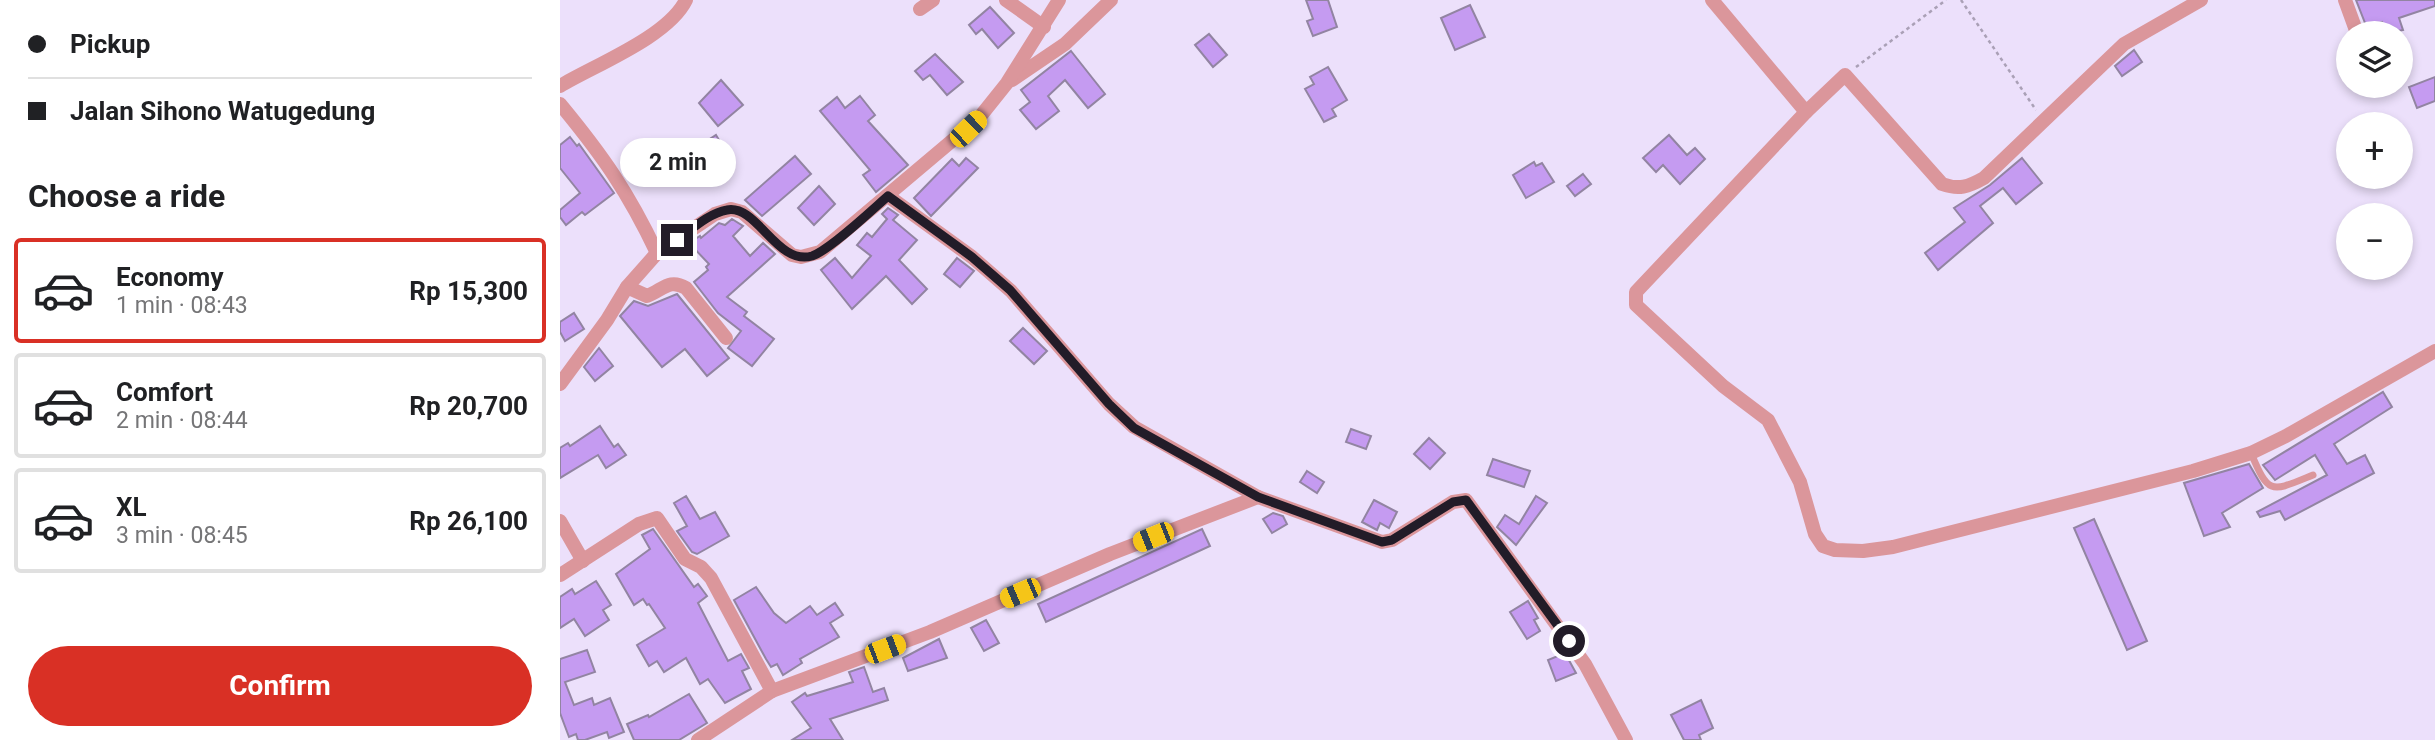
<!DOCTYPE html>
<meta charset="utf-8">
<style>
:root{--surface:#fff;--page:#f6f6f6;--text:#202124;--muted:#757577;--line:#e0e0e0;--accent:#d93025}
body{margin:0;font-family:Roboto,sans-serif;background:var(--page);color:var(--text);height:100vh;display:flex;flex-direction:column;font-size:26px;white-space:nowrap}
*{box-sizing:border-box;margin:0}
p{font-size:23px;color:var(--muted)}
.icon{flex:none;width:38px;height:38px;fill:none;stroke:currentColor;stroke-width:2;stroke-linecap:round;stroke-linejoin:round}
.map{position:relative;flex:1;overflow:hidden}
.side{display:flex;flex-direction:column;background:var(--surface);width:560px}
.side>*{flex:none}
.top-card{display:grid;align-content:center;height:154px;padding:0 28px;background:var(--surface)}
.controls{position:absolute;left:1776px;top:21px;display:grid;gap:14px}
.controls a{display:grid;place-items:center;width:77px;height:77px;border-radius:50%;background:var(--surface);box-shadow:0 4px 10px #0003;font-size:35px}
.end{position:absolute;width:32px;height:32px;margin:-16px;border:9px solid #221c28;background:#fff;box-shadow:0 0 0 4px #fff}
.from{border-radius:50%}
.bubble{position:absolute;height:49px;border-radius:24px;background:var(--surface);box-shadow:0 4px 10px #0003;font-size:23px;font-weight:700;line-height:49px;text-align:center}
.car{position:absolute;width:21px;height:42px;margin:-21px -10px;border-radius:9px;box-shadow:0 0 5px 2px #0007;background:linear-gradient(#f5c518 24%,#345 0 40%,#f5c518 0 76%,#345 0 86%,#f5c518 0)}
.top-card b{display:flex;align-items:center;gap:24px;height:66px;font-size:26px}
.top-card b+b{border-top:2px solid var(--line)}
.top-card i{width:18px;height:18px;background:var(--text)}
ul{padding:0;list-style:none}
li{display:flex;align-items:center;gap:21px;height:105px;margin:0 14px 10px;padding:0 14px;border:4px solid var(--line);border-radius:7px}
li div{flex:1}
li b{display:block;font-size:26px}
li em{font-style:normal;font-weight:700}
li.selected{border-color:var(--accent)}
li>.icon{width:63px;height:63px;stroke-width:1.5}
h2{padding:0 28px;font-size:32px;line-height:84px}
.button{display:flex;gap:14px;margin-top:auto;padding:14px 28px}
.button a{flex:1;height:80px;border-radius:42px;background:var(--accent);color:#fff;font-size:28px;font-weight:700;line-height:80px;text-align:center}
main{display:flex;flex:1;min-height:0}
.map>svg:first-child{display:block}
.building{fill:#c59bf1;stroke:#9284a2;stroke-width:2}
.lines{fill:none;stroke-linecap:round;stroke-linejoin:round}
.path{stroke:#aaa0b6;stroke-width:2.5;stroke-dasharray:3.5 3.5;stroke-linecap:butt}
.service{stroke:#db969b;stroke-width:7}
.minor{stroke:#db969b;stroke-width:14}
.route{stroke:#221c28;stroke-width:9}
</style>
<main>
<section class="side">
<div class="top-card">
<b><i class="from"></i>Pickup</b>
<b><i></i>Jalan Sihono Watugedung</b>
</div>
<h2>Choose a ride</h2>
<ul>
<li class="selected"><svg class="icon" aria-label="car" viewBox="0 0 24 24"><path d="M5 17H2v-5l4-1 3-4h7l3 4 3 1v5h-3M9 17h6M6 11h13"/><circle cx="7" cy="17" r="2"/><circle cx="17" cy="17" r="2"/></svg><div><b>Economy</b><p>1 min · 08:43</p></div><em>Rp 15,300</em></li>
<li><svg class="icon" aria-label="car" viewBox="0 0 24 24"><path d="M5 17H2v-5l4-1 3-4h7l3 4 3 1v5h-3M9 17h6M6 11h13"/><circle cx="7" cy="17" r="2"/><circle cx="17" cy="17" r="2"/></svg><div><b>Comfort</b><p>2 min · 08:44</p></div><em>Rp 20,700</em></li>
<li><svg class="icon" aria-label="car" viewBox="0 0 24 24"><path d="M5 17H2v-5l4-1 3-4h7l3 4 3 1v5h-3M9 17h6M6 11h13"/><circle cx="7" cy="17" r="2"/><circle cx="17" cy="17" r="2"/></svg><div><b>XL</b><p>3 min · 08:45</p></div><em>Rp 26,100</em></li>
</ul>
<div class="button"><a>Confirm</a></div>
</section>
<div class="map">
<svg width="1875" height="740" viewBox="0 0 1875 740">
<rect width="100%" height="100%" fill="#ece0fb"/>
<!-- building -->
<g class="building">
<polygon points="746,0 768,0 777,27 753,36 747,21 753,19"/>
<polygon points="1796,0 1875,0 1875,6 1839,18 1843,30 1827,33 1822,22 1807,28"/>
<polygon points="910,5 925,37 895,50 881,18"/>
<polygon points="430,7 454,33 438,48 422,29 416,34 409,25"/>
<polygon points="649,34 667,55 653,67 635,45"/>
<polygon points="1574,50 1582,62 1562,76 1555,66"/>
<polygon points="511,51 545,94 528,108 505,80 488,96 499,111 476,129 460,110 470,102 461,90"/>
<polygon points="375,54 403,82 387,95 370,75 363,80 355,71"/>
<polygon points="768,67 787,100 772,109 776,116 764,122 745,89 754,84 750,77"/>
<polygon points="1875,77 1875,101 1857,108 1849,87"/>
<polygon points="161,80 183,105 158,126 139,103"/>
<polygon points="300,96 315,115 308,121 348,165 316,192 303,175 310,170 260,111 277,97 285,108"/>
<polygon points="156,135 169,157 152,168 139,146"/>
<polygon points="1109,135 1127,155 1135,148 1145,159 1120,184 1103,165 1096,172 1083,158"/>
<polygon points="10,137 17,146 19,144 54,193 25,215 22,212 6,225 0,217 0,210 20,193 0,168 0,145"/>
<polygon points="235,156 251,174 202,216 185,200"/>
<polygon points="406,158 418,168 371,216 354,198 392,159 399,166"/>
<polygon points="1462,158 1482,183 1456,204 1443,188 1420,206 1433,223 1378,270 1365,253 1405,222 1394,208 1430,185"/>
<polygon points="974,162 976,166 982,163 994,182 966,198 953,175"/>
<polygon points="1023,174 1031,184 1015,196 1007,186"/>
<polygon points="259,186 275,204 254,225 238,208"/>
<polygon points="328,208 338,215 333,220 357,240 339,260 367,289 352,304 326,276 292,309 261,270 275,258 292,278 311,256 297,245 307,233 312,237 327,219 322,214"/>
<polygon points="172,219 183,226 173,236 190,256 203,243 215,254 167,297 187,312 184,316 214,339 192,366 168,348 181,331 158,313 134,282 148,270 146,267 149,264 129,243 140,236 141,238 159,223 165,225"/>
<polygon points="397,258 414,271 400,287 384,274"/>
<polygon points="117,294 169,358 147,376 125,349 102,367 60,316 74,301 88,306"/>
<polygon points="14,313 24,329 5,341 0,332 0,322"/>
<polygon points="463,328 487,351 474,364 450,341"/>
<polygon points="39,348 53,366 35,381 24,367"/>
<polygon points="1823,392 1832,407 1774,444 1787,464 1805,455 1814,473 1725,520 1720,511 1700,517 1697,512 1767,475 1755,455 1715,480 1703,465"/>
<polygon points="40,426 54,447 58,444 66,455 46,468 38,455 0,478 0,448 8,443 10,446"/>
<polygon points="791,429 811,436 806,449 786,442"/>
<polygon points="869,438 885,453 870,469 854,454"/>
<polygon points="933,459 970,471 964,487 927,475"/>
<polygon points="1689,464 1703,488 1662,513 1670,527 1644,536 1624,483"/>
<polygon points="747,471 764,482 757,493 740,482"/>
<polygon points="126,496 140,519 155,512 169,536 137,554 132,552 117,531 127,526 114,503"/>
<polygon points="976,496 987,503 956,545 937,527 945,515 959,524"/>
<polygon points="814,500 837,512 829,528 820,523 817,530 802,522"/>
<polygon points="713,513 723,516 727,524 712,533 703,519"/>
<polygon points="1534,519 1587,641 1567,650 1514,528"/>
<polygon points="93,529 134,587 138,584 147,596 138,603 168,661 181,654 189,668 182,671 191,689 165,703 148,679 140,684 126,658 104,672 97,661 89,666 77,645 105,628 89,604 87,605 83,599 74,605 56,574 90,549 82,535"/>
<polygon points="642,529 650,546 486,622 478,604"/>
<polygon points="36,581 51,605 43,610 49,620 25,636 14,619 0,628 0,597 12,589 15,594"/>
<polygon points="196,587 214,613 226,623 250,606 257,615 275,603 283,615 270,623 279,637 240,659 242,663 223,675 217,664 211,667 206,659 174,600"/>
<polygon points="968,601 978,618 974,620 980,631 967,639 950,612"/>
<polygon points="426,620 439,643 424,651 411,628"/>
<polygon points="379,639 387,658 348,671 343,658"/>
<polygon points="27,650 35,672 5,682 14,705 32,698 34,705 50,698 64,732 49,738 47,732 25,740 18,740 16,734 9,737 0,713 0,659"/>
<polygon points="1005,653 1016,673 996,681 988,660"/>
<polygon points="304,667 313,692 324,688 328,700 270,719 283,740 232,740 251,728 232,702 245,693 247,696 293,682 289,672"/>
<polygon points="129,694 147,723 119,740 74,740 67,724 88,715 89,717"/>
<polygon points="1141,700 1153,728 1139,735 1141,740 1124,740 1111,715"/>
</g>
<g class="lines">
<!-- path -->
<g class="path">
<polyline points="1401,0 1476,110"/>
<polyline points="1296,67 1386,0"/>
</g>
<!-- service -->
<path class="service" d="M 1691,453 C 1709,496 1711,492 1753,475"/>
<!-- minor -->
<g class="minor">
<polyline points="446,0 484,27"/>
<path d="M 1152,0 L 1246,112 L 1285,75 L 1382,184 C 1399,190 1408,187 1424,178 L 1564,44 L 1641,0"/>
<polyline points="1785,0 1797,33"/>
<polyline points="360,9 373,0"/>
<polyline points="452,80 505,44 551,0"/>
<path d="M 0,86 C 35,65 108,37 126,0"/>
<path d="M 0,104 C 43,156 68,192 97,253"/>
<polyline points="1246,112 1076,292 1076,305 1163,386 1208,420 1240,482 1255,534 1263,546 1275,550 1303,551 1333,547 1633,471 1691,453 1726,436 1875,351"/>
<polyline points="328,196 412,257 451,291 549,404 574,427 698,497 822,542 832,540 893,502 906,500 1025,664 1066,740"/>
<path d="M 67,287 L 87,296 C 103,290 109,278 126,288 L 166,338"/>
<polyline points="0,384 47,320 67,287 97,253 155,214 171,209 182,212 232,255 241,257 260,252 419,118 447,83 499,0"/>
<polyline points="0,521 23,561"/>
<polyline points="0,575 79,524 97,518 125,559 141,567 151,578 212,691"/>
<polyline points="138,740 212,691 370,632 550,554 698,497"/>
</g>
</g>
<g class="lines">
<!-- route -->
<path class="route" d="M 117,240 C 131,230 149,213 167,210 C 197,204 217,266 252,256 C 270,250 312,210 328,196 L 412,257 L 450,290 L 549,404 L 574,428 L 698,497 L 822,542 L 832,540 L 893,502 L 906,500 L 1009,641"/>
</g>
</svg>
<div class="controls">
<a><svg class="icon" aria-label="layers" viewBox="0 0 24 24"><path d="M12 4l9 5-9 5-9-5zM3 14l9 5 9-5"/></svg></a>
<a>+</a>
<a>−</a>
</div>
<i class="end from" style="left:1009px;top:641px"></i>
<i class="end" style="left:117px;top:240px"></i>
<div class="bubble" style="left:60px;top:138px;width:116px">2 min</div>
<i class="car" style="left:408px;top:129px;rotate:46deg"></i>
<i class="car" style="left:593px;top:537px;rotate:248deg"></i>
<i class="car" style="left:460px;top:593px;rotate:247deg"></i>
<i class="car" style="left:325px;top:649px;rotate:69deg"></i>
</div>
</main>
